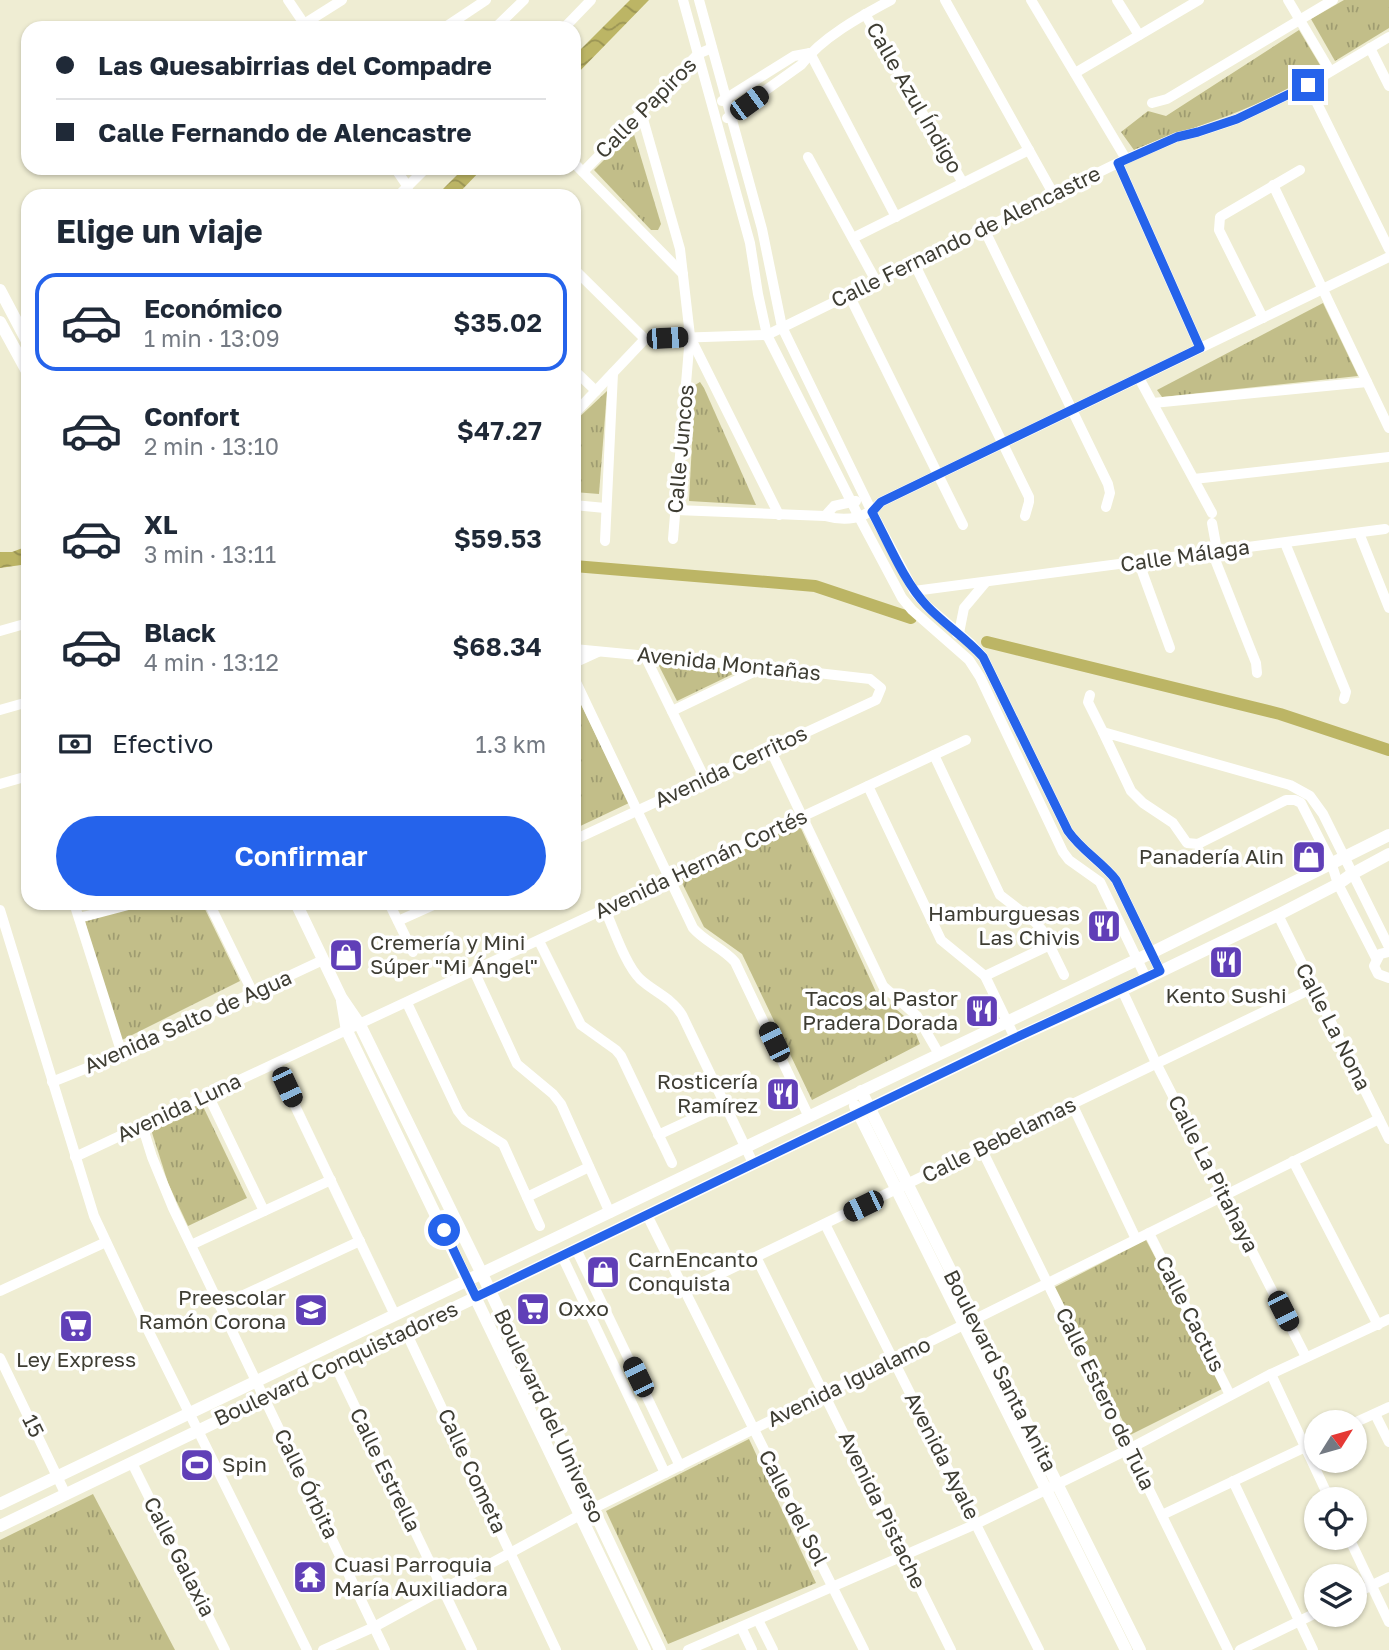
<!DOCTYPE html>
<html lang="es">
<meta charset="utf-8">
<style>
:root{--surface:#fff;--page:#f6f6f7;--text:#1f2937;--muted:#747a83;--line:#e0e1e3;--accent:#2563eb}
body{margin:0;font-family:"Golos Text",sans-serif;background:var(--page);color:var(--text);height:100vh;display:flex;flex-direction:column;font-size:26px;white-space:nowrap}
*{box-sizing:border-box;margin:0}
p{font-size:23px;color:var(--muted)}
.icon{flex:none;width:38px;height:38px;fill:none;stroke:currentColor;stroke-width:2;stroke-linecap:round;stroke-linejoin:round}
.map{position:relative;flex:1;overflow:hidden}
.drawer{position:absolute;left:21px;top:189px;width:560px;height:721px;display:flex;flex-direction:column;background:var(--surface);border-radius:21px;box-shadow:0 2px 5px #0004}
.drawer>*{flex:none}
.banner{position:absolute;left:21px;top:21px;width:560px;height:154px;border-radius:21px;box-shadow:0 2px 5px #0004;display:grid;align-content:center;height:154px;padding:0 35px;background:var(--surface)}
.needle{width:46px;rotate:53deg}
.buttons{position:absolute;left:1304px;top:1410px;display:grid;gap:14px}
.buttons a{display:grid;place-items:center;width:63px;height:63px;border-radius:50%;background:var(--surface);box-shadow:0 2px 5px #0004;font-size:35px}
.end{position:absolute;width:32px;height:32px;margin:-16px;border:9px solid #2563eb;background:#fff;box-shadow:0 0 0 4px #fff}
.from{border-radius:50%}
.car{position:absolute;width:21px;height:42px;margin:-21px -10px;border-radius:9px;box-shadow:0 0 5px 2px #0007;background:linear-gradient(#222 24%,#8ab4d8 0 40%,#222 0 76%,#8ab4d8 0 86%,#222 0)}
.banner b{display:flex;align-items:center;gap:24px;height:66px;font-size:26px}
.banner b+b{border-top:2px solid var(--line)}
.banner i{width:18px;height:18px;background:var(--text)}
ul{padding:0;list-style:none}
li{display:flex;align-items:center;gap:21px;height:98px;margin:0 14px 10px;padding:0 21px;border:4px solid transparent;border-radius:21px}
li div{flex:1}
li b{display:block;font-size:26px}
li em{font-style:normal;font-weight:600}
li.current{border-color:var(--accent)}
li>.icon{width:63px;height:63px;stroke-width:1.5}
h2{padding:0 35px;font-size:32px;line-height:84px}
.pay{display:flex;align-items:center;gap:18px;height:77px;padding:0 35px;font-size:26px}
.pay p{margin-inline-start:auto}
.action{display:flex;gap:14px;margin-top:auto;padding:14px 35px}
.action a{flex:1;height:80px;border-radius:42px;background:var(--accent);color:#fff;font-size:28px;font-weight:600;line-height:80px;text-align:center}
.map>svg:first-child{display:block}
.grass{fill:url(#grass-tufts)}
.water{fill:url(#water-waves)}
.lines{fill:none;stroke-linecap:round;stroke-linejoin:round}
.canal{stroke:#bcb565;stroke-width:12}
.minor{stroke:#fff;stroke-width:10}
.tertiary{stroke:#fff;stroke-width:12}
.route{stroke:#2563eb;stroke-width:9}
.labels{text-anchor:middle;stroke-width:7;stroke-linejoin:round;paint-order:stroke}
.street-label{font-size:21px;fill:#3e3d33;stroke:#fff}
.poi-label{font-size:21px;fill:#3e3d33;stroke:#fff;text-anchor:end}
</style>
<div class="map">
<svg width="1389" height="1650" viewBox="0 0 1389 1650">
<defs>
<pattern id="grass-tufts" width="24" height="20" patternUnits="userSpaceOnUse" patternTransform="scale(1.75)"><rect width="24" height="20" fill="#c2be89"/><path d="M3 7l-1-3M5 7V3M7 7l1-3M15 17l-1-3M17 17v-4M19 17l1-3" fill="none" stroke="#9f9c71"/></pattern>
<pattern id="water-waves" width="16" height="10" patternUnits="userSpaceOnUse" patternTransform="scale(1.75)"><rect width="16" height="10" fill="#bcb565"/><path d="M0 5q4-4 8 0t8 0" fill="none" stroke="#9a9454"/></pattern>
</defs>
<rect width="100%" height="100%" fill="#efedd3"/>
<!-- grass -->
<g class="grass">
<polygon points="1344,0 1389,0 1389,28 1335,61 1311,19"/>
<path d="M 1299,30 L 1323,70 C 1301,81 1279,94 1256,104 C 1216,122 1174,133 1134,150 L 1121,132 L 1148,111 L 1166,116 Z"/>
<polygon points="633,131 661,224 658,230 651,230 594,170"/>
<polygon points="1323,303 1358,376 1162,397 1157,390"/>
<polygon points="700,382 704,388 756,505 689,501 695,385"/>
<polygon points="607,391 599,494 574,492 574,422"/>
<polygon points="657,662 736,669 737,672 677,701"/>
<polygon points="574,690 629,803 574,829"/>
<polygon points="799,824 876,992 911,1022 920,1044 812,1100 742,954 704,927 680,879"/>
<polygon points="137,903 202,903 240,981 118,1042 84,918"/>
<polygon points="198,1096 247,1198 188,1226 168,1183 148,1120"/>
<polygon points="1146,1240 1224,1388 1130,1435 1055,1287"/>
<polygon points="749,1439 816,1583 668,1644 606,1511"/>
<polygon points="93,1494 175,1650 0,1650 0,1540"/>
</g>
<!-- water -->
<g class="water">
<polygon points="630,0 649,0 574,77 574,56"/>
<polygon points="464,168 483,168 456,196 436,196"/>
<polygon points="28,546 28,564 0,568 0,552 12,552"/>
</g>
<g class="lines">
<!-- canal -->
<g class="canal">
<polyline points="574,566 815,586 911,618"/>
<polyline points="987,642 1280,714 1389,750"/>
</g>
<!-- minor -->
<g class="minor">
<polyline points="288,0 307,28"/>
<polyline points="683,0 750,243 758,294 767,335 859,517 902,598 912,610 969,660 980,677 1063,852 1069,860 1100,882 1146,978"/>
<path d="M 699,0 L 762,229 L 782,327 L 872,512 L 914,591 L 927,606 L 970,643 L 983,657 L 1068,831 C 1082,851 1102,862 1116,880 L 1160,971"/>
<polyline points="945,0 1054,195"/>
<polyline points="1031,0 1126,159"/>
<polyline points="1117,0 1139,35"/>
<polyline points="1288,0 1330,71"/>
<polyline points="865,14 963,183"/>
<polyline points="304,24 342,0"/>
<polyline points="444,28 486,0"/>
<polyline points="495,28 524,0"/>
<polyline points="564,28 591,0"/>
<polyline points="1370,48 1389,86"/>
<polyline points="810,53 896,217"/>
<polyline points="1075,73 1199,0"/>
<polyline points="1308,85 1389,249"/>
<polyline points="722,101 794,56 810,53"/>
<polyline points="1152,103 1167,99 1333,0"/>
<polyline points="641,112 680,249 690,336 673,539"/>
<path d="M 727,118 L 801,65 C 821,38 861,16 891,0"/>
<polyline points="808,157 876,281"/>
<polyline points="574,163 683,274"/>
<polyline points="1118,163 1200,348"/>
<polyline points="395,168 408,187"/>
<polyline points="583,172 698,54 712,48"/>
<polyline points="1273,185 1389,428"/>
<polyline points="398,196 426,168"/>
<polyline points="984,229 1108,484 1110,493 1106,507"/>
<polyline points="853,238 1029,150"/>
<polyline points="914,263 1029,497 1029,502 1025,516"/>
<polyline points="574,269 645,339"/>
<polyline points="849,295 963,525"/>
<polyline points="1263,318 1219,230 1220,217 1300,170"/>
<polyline points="690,337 779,515"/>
<polyline points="645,339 767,335 1126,159 1177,137 1198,132 1237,119 1308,85 1389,37"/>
<polyline points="574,370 596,391"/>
<polyline points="1139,378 1212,513"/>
<polyline points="1153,403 1367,382"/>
<polyline points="574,414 645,339"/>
<polyline points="1194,479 1389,457"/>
<polyline points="574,505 605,508"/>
<path d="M 676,510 L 825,516 C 847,522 866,519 881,502 L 1389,257"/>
<polyline points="825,516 834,506 856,501"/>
<polyline points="1212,523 1217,550 1216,562 1256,663 1257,673"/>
<polyline points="1359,533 1389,608"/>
<polyline points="605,541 613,373"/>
<polyline points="1285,543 1346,692 1344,699"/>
<polyline points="1139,563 1170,648"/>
<polyline points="914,591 1385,529"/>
<polyline points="0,631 28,623"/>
<polyline points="957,634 959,633 964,608 985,583"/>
<polyline points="574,649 765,667 870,679 881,688 876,700 574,840"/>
<polyline points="645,656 705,779"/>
<polyline points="574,663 598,652"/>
<path d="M 574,678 L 693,928 C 705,942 723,948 735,962 L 809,1117"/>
<polyline points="1090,695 1088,702 1103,732"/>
<polyline points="0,710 28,702"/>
<polyline points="672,711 764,667"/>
<polyline points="770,749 883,986 917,1016 939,1054"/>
<polyline points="934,755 1000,895 1035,922 1042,930 1064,975"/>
<polyline points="0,784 28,776"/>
<polyline points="868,786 941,940 985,976 1015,1038"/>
<polyline points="74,903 122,1054"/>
<polyline points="209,903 253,993"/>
<polyline points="389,903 413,952"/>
<polyline points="0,910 94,1216 144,1322 307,1650"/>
<path d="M 605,910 C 614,929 625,964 640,979 C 654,992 672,998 682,1015 L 753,1163"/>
<polyline points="1278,915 1389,1139"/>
<polyline points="79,918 136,903"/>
<polyline points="398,921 438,903"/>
<polyline points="539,941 581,1025 616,1050 621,1056 672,1163"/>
<polyline points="1389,952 1380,954 1374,966 1378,974 1389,978"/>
<polyline points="1376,958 1338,884 1331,862 1301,803 1295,800 1286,800 1198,844 1187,843 1173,823 1143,803 1131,791 1103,732 1290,785 1310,796 1323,814 1389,947"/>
<polyline points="474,971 517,1064 553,1094 561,1104 610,1213"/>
<polyline points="985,976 1050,945"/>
<polyline points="1122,990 1156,1063 1306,1357"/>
<polyline points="407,1003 458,1111 465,1120 503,1144 540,1226"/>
<polyline points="275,1064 395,1315"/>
<polyline points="52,1082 122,1054 323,960"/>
<polyline points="208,1095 264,1211"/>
<polyline points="1072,1104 1136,1239"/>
<polyline points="142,1125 152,1157 173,1208 385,1650"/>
<polyline points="658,1135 725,1104"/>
<polyline points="981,1148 1228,1650"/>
<polyline points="75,1157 966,740"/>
<polyline points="1293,1161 1378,1325"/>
<polyline points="527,1197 589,1167"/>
<polyline points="647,1215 864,1650"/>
<polyline points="825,1224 1039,1650"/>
<polyline points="1149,1233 1230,1395"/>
<polyline points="191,1245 331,1180"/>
<polyline points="576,1249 680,1466"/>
<polyline points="562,1256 665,1473"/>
<polyline points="756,1257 951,1650"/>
<polyline points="0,1291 106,1242"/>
<polyline points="685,1291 1313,988"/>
<polyline points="220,1306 360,1241"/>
<polyline points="405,1330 556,1650"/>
<polyline points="0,1358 66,1495"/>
<polyline points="335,1365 472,1650"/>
<polyline points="1271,1374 1330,1500"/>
<polyline points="1375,1414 1389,1442"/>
<polyline points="1354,1423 1389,1407"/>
<polyline points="132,1463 225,1650"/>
<polyline points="1233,1481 1313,1650"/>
<polyline points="1162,1515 1316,1442"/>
<polyline points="1349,1538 1389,1622"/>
<polyline points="1354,1594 1389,1577"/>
<polyline points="758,1620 773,1650"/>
<polyline points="741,1627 752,1650"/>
<polyline points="323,1650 374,1627 580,1515 1379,1119"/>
<polyline points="688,1650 976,1524 1129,1449 1271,1374 1389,1319"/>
<polyline points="1240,1650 1316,1613"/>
</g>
<!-- tertiary -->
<g class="tertiary">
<polyline points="0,290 28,343"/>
<polyline points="0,322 28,373"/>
<polyline points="296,903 341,997 360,1025 482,1274 660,1650"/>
<polyline points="342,1001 347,1031 645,1650"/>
<polyline points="861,1091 1140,1650"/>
<polyline points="855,1106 1126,1650"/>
<polyline points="0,1504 1151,953 1389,835"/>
<polyline points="0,1526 1015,1038 1122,990 1278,915 1338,884 1352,874 1389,854"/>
</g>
</g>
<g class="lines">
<!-- route -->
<path class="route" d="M 444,1230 L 476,1297 L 1015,1038 L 1160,971 L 1116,880 C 1102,862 1082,851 1068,831 L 983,657 C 966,638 944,624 927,606 C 904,582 888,542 872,512 L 881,502 L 1200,348 L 1118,163 L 1177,137 L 1198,132 L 1237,119 L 1308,85"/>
</g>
<!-- icons -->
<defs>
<g id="shop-square" transform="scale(1.75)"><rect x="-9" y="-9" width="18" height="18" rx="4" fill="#603fb7" stroke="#fff"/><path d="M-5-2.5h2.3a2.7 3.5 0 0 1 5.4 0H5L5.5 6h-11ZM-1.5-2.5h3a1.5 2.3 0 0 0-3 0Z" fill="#fff"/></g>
<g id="restaurant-square" transform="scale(1.75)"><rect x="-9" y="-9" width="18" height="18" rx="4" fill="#603fb7" stroke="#fff"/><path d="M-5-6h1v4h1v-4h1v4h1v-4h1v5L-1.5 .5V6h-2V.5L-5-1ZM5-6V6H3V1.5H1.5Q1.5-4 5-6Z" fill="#fff"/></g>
<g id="supermarket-square" transform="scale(1.75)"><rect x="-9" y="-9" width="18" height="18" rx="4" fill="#603fb7" stroke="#fff"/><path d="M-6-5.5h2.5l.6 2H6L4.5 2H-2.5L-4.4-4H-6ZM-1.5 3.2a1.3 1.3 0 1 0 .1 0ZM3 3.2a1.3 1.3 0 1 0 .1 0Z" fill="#fff"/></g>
<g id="school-square" transform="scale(1.75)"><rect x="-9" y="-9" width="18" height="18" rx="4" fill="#603fb7" stroke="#fff"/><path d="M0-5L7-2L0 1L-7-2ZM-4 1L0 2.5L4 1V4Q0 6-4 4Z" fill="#fff"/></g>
<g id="stadium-square" transform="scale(1.75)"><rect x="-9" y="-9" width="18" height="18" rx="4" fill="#603fb7" stroke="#fff"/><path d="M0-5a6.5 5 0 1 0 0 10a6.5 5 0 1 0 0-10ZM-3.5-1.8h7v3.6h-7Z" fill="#fff"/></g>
<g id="temple-square" transform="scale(1.75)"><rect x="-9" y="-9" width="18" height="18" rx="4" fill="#603fb7" stroke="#fff"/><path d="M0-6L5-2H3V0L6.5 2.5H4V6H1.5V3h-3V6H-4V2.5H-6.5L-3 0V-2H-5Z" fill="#fff"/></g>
</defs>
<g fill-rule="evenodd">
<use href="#shop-square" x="1309" y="857"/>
<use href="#restaurant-square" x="1104" y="926"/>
<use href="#shop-square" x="346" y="955"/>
<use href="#restaurant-square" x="1226" y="962"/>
<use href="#restaurant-square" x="982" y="1011"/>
<use href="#restaurant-square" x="783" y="1094"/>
<use href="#shop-square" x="603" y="1272"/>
<use href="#supermarket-square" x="533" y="1309"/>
<use href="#school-square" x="311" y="1310"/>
<use href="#supermarket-square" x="76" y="1326"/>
<use href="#stadium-square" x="197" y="1465"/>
<use href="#temple-square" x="310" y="1577"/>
</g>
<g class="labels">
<!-- street labels -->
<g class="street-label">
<text transform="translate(914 98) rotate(60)" y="7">Calle Azul Índigo</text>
<text transform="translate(646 108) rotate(-45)" y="7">Calle Papiros</text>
<text transform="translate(966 237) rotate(-26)" y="7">Calle Fernando de Alencastre</text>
<text transform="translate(681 449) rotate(-85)" y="7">Calle Juncos</text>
<text transform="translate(1185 556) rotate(-8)" y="7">Calle Málaga</text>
<text transform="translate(729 664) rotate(6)" y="7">Avenida Montañas</text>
<text transform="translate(731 767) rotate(-25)" y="7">Avenida Cerritos</text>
<text transform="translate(701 864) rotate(-25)" y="7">Avenida Hernán Cortés</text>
<text transform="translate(188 1022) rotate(-24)" y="7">Avenida Salto de Agua</text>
<text transform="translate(1333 1027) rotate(63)" y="7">Calle La Nona</text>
<text transform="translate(179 1108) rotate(-25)" y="7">Avenida Luna</text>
<text transform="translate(999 1140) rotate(-26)" y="7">Calle Bebelamas</text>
<text transform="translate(1213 1174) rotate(63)" y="7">Calle La Pitahaya</text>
<text transform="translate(1190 1314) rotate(63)" y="7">Calle Cactus</text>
<text transform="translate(336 1364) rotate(-25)" y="7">Boulevard Conquistadores</text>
<text transform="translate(1000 1371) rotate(63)" y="7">Boulevard Santa Anita</text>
<text transform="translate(849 1382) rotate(-26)" y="7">Avenida Igualamo</text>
<text transform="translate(1105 1399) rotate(64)" y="7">Calle Estero de Tula</text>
<text transform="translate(549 1416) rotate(65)" y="7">Boulevard del Universo</text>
<text transform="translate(33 1426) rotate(64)" y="7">15</text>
<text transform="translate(942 1456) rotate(63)" y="7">Avenida Ayale</text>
<text transform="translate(385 1470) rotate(64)" y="7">Calle Estrella</text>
<text transform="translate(472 1471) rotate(65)" y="7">Calle Cometa</text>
<text transform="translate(306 1484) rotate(64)" y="7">Calle Órbita</text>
<text transform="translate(793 1508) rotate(63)" y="7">Calle del Sol</text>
<text transform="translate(882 1510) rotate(64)" y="7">Avenida Pistache</text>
<text transform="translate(179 1557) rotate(63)" y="7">Calle Galaxia</text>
</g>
<!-- poi labels -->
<g class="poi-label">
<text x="1284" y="864">Panadería Alin</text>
<text x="1080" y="921">Hamburguesas<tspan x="1080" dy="24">Las Chivis</tspan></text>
<text x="370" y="950" text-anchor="start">Cremería y Mini<tspan x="370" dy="24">Súper "Mi Ángel"</tspan></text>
<text x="1226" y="1003" text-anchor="middle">Kento Sushi</text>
<text x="958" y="1006">Tacos al Pastor<tspan x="958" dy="24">Pradera Dorada</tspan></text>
<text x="758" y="1089">Rosticería<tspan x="758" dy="24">Ramírez</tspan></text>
<text x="628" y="1267" text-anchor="start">CarnEncanto<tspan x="628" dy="24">Conquista</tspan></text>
<text x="286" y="1305">Preescolar<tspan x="286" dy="24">Ramón Corona</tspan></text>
<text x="558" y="1316" text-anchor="start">Oxxo</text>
<text x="76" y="1367" text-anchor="middle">Ley Express</text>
<text x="222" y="1472" text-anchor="start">Spin</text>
<text x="334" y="1572" text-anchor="start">Cuasi Parroquia<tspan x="334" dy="24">María Auxiliadora</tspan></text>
</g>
</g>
</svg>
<div class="buttons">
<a><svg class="needle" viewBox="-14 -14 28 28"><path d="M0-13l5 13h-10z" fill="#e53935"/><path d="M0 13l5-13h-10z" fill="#747a83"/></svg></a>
<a><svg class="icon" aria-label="locate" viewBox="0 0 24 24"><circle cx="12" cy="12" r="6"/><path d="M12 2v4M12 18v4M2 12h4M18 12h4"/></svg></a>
<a><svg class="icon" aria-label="layers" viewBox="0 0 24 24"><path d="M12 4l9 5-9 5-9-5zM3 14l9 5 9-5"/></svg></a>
</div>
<i class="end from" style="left:444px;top:1230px"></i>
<i class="end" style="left:1308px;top:85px"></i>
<i class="car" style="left:749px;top:103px;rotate:54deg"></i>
<i class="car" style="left:667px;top:338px;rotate:87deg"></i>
<i class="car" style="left:774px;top:1042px;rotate:334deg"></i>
<i class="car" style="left:287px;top:1087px;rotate:155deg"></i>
<i class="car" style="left:863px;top:1206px;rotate:244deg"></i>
<i class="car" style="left:1283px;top:1311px;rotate:153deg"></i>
<i class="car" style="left:638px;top:1377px;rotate:334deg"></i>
<div class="banner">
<b><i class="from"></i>Las Quesabirrias del Compadre</b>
<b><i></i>Calle Fernando de Alencastre</b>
</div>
<section class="drawer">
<h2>Elige un viaje</h2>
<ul>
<li class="current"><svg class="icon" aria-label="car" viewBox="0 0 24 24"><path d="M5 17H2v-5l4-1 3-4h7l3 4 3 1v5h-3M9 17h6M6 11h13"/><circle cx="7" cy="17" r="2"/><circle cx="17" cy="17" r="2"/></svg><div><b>Económico</b><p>1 min · 13:09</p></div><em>$35.02</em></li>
<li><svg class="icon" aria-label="car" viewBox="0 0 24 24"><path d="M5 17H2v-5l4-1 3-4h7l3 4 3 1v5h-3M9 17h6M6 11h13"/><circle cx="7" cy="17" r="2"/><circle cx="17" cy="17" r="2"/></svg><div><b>Confort</b><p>2 min · 13:10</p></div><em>$47.27</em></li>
<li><svg class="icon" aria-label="car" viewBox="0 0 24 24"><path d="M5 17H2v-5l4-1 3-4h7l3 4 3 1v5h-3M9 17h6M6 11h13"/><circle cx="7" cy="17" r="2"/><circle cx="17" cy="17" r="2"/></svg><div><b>XL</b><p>3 min · 13:11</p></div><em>$59.53</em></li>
<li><svg class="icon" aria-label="car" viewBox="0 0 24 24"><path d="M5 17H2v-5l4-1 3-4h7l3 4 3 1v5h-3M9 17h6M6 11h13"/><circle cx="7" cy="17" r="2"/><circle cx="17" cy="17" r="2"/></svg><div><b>Black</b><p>4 min · 13:12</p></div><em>$68.34</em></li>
</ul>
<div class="pay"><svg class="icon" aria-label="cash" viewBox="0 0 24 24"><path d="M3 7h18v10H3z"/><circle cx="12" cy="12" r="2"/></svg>Efectivo<p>1.3 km</p></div>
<div class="action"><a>Confirmar</a></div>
</section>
</div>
